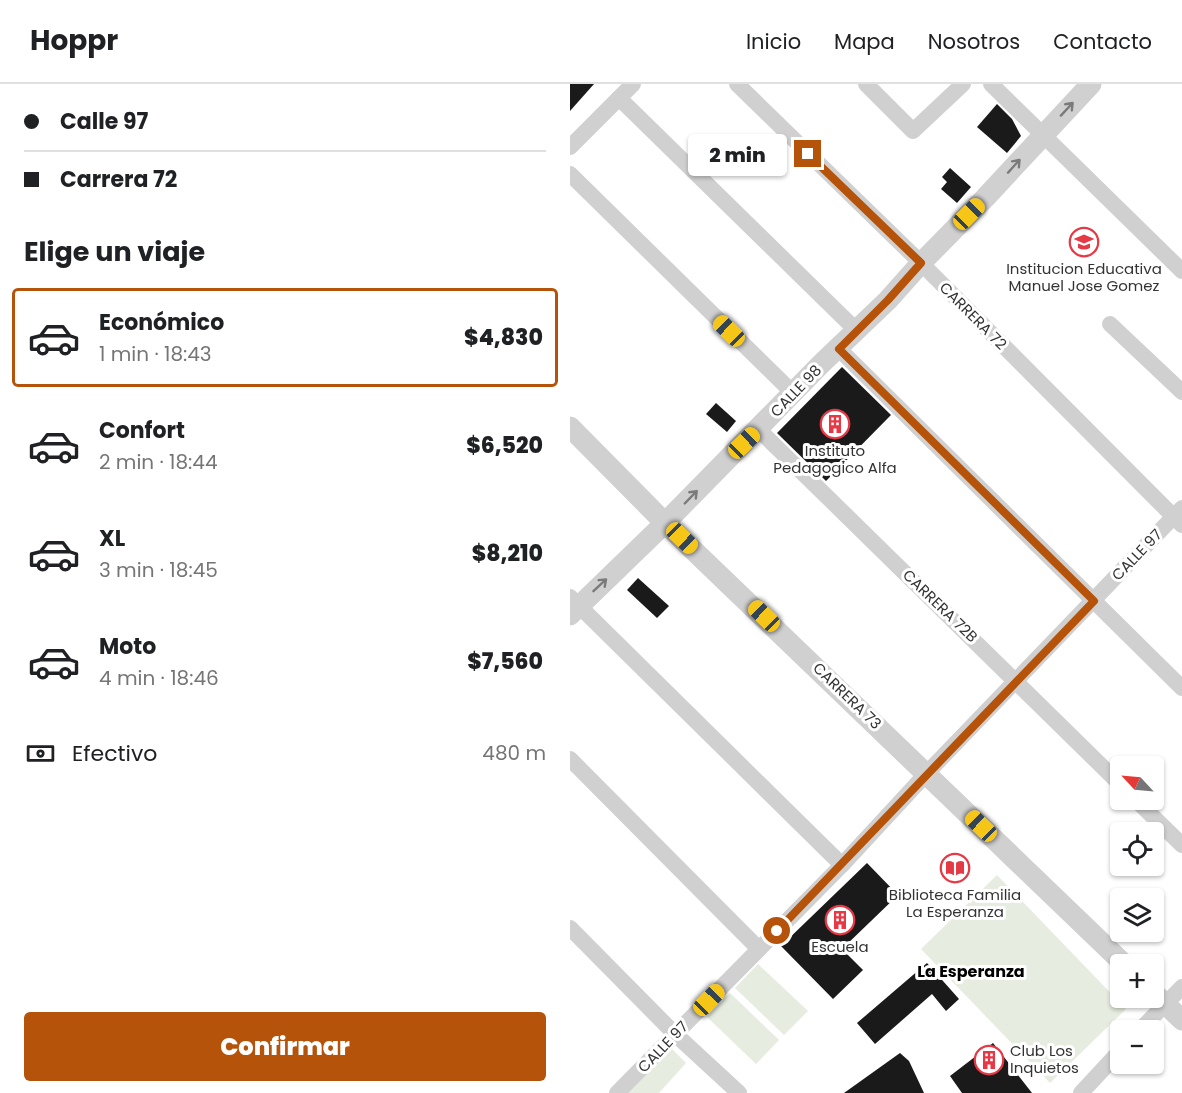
<!DOCTYPE html>
<html lang="es">
<meta charset="utf-8">
<style>
:root{--surface:#fff;--page:#f6f6f6;--text:#202124;--muted:#757577;--line:#e0e0e0;--accent:#b45309}
body{margin:0;font-family:Poppins,sans-serif;background:var(--page);color:var(--text);height:100vh;display:flex;flex-direction:column;font-size:22px;white-space:nowrap}
*{box-sizing:border-box;margin:0}
p{font-size:20px;color:var(--muted)}
.icon{flex:none;width:33px;height:33px;fill:none;stroke:currentColor;stroke-width:2;stroke-linecap:round;stroke-linejoin:round}
.map{position:relative;flex:1;overflow:hidden}
.sheet{display:flex;flex-direction:column;background:var(--surface);width:570px}
.sheet>*{flex:none}
.top-card{display:grid;align-content:center;height:132px;padding:0 24px;background:var(--surface)}
.needle{width:39px;rotate:296deg}
.controls{position:absolute;left:540px;top:672px;display:grid;gap:12px}
.controls a{display:grid;place-items:center;width:54px;height:54px;border-radius:6px;background:var(--surface);box-shadow:0 2px 4px #0004;font-size:30px}
.end{position:absolute;width:27px;height:27px;margin:-14px;border:8px solid #b45309;background:#fff;box-shadow:0 0 0 3px #fff}
.from{border-radius:50%}
.bubble{position:absolute;height:42px;border-radius:6px;background:var(--surface);box-shadow:0 2px 4px #0004;font-size:20px;font-weight:800;line-height:42px;text-align:center}
.car{position:absolute;width:18px;height:36px;margin:-18px -9px;border-radius:8px;box-shadow:0 0 4px 2px #0007;background:linear-gradient(#f5c518 24%,#345 0 40%,#f5c518 0 76%,#345 0 86%,#f5c518 0)}
.top-card b{display:flex;align-items:center;gap:21px;height:57px;font-size:22px}
.top-card b+b{border-top:2px solid var(--line)}
.top-card i{width:15px;height:15px;background:var(--text)}
ul{padding:0;list-style:none}
li{display:flex;align-items:center;gap:18px;height:99px;margin:0 12px 9px;padding:0 12px;border:3px solid transparent;border-radius:6px}
li div{flex:1}
li b{display:block;font-size:22px}
li em{font-style:normal;font-weight:800}
li.selected{border-color:var(--accent)}
li>.icon{width:54px;height:54px;stroke-width:1.5}
h2{padding:0 24px;font-size:27px;line-height:72px}
.pay{display:flex;align-items:center;gap:15px;height:66px;padding:0 24px;font-size:22px}
.pay p{margin-inline-start:auto}
.button{display:flex;gap:12px;margin-top:auto;padding:12px 24px}
.button a{flex:1;height:69px;border-radius:6px;background:var(--accent);color:#fff;font-size:24px;font-weight:800;line-height:69px;text-align:center}
header{display:flex;align-items:center;gap:36px;box-sizing:border-box;height:84px;padding:0 30px;background:var(--surface);border-bottom:2px solid var(--line)}
header strong{font-size:28px}
nav{display:flex;gap:33px;margin-inline-start:auto;font-size:21px}
main{display:flex;flex:1;min-height:0}
.map>svg:first-child{display:block}
.green{fill:#e6ecdf}
.building{fill:#1a1a1a}
.lines{fill:none;stroke-linecap:round;stroke-linejoin:round}
.minor{stroke:#d0d0d0;stroke-width:16}
.tertiary{stroke:#d0d0d0;stroke-width:21}
.oneway{stroke:#7a7a7a}
.route{stroke:#b45309;stroke-width:8}
.labels{text-anchor:middle;stroke-width:6;stroke-linejoin:round;paint-order:stroke}
.poi-label{font-size:15px;fill:#333;stroke:#fff}
.street-label{font-size:15px;fill:#333;stroke:#fff}
.neighbourhood-label{font-size:16px;font-weight:bold;fill:#000;stroke:#fff}
</style>
<header>
<strong>Hoppr</strong>
<nav><a>Inicio</a><a>Mapa</a><a>Nosotros</a><a>Contacto</a></nav>
</header>
<main>
<section class="sheet">
<div class="top-card">
<b><i class="from"></i>Calle 97</b>
<b><i></i>Carrera 72</b>
</div>
<h2>Elige un viaje</h2>
<ul>
<li class="selected"><svg class="icon" aria-label="car" viewBox="0 0 24 24"><path d="M5 17H2v-5l4-1 3-4h7l3 4 3 1v5h-3M9 17h6M6 11h13"/><circle cx="7" cy="17" r="2"/><circle cx="17" cy="17" r="2"/></svg><div><b>Económico</b><p>1 min · 18:43</p></div><em>$4,830</em></li>
<li><svg class="icon" aria-label="car" viewBox="0 0 24 24"><path d="M5 17H2v-5l4-1 3-4h7l3 4 3 1v5h-3M9 17h6M6 11h13"/><circle cx="7" cy="17" r="2"/><circle cx="17" cy="17" r="2"/></svg><div><b>Confort</b><p>2 min · 18:44</p></div><em>$6,520</em></li>
<li><svg class="icon" aria-label="car" viewBox="0 0 24 24"><path d="M5 17H2v-5l4-1 3-4h7l3 4 3 1v5h-3M9 17h6M6 11h13"/><circle cx="7" cy="17" r="2"/><circle cx="17" cy="17" r="2"/></svg><div><b>XL</b><p>3 min · 18:45</p></div><em>$8,210</em></li>
<li><svg class="icon" aria-label="car" viewBox="0 0 24 24"><path d="M5 17H2v-5l4-1 3-4h7l3 4 3 1v5h-3M9 17h6M6 11h13"/><circle cx="7" cy="17" r="2"/><circle cx="17" cy="17" r="2"/></svg><div><b>Moto</b><p>4 min · 18:46</p></div><em>$7,560</em></li>
</ul>
<div class="pay"><svg class="icon" aria-label="cash" viewBox="0 0 24 24"><path d="M3 7h18v10H3z"/><circle cx="12" cy="12" r="2"/></svg>Efectivo<p>480 m</p></div>
<div class="button"><a>Confirmar</a></div>
</section>
<div class="map">
<svg width="612" height="1009" viewBox="0 0 612 1009">
<rect width="100%" height="100%" fill="#fff"/>
<!-- green -->
<g class="green">
<polygon points="427,791 556,925 480,999 351,865"/>
<polygon points="188,880 238,927 214,951 165,904"/>
<polygon points="160,909 209,956 186,980 137,933"/>
<polygon points="101,964 116,979 89,1009 57,1009"/>
</g>
<!-- building -->
<g class="building">
<polygon points="0,0 24,0 0,27"/>
<polygon points="427,20 442,35 451,52 437,69 407,43"/>
<polygon points="380,84 401,103 387,119 371,105 377,98 372,93"/>
<polygon points="272,283 321,331 256,397 207,349"/>
<polygon points="146,319 166,337 157,348 136,330"/>
<polygon points="68,494 99,522 87,534 57,506"/>
<polygon points="297,779 328,811 272,865 293,886 263,915 211,862"/>
<polygon points="357,879 389,915 376,927 362,910 305,960 287,939"/>
<polygon points="423,959 462,1009 392,1009 380,992"/>
<polygon points="330,969 339,977 354,1009 274,1009"/>
</g>
<g class="lines">
<!-- minor -->
<g class="minor">
<polyline points="167,0 351,179 612,441"/>
<polyline points="296,0 343,47 393,0"/>
<polyline points="421,0 612,187"/>
<polyline points="49,14 287,247"/>
<polyline points="0,63 63,0"/>
<polyline points="0,90 223,309"/>
<polyline points="540,240 612,308"/>
<polyline points="269,265 612,604"/>
<polyline points="188,345 550,700"/>
<polyline points="0,513 272,781"/>
<polyline points="0,675 189,865"/>
<polyline points="566,716 612,761"/>
<polyline points="0,844 105,950 169,1009"/>
<polyline points="570,946 612,903"/>
<polyline points="47,1009 272,781 357,689 612,424"/>
<polyline points="511,1009 550,967"/>
</g>
<!-- tertiary -->
<g class="tertiary">
<polyline points="0,343 95,439 554,880"/>
<polyline points="0,531 95,439 251,280 318,216 351,179 415,114 521,0"/>
<polyline points="584,909 612,936"/>
</g>
</g>
<!-- one-way arrows -->
<defs><path id="oneway-shaft" d="M-6 0H5M1.5-3L5.5 0L1.5 3" fill="none" stroke-width="1.6" stroke-linecap="round" stroke-linejoin="round" transform="scale(1.5)"/></defs>
<g class="oneway">
<use href="#oneway-shaft" transform="translate(497 25) rotate(-47)"/>
<use href="#oneway-shaft" transform="translate(444 82) rotate(-48)"/>
<use href="#oneway-shaft" transform="translate(121 413) rotate(-46)"/>
<use href="#oneway-shaft" transform="translate(30 501) rotate(-43)"/>
</g>
<g class="lines">
<!-- route -->
<polyline class="route" points="207,847 524,517 269,265 318,216 351,179 238,70"/>
</g>
<!-- icons -->
<defs>
<g id="school-ring" transform="scale(1.5)"><circle r="9.5" fill="#fff" stroke="#e63946" stroke-width="1.5"/><path d="M0-5L7-2L0 1L-7-2ZM-4 1L0 2.5L4 1V4Q0 6-4 4Z" fill="#e63946"/></g>
<g id="building-ring" transform="scale(1.5)"><circle r="9.5" fill="#fff" stroke="#e63946" stroke-width="1.5"/><path d="M-4-6H4V6H1V3H-1V6H-4ZM-2.5-4.3h1.7v1.8h-1.7ZM.8-4.3h1.7v1.8H.8ZM-2.5-1h1.7V.8h-1.7ZM.8-1h1.7V.8H.8Z" fill="#e63946"/></g>
<g id="library-ring" transform="scale(1.5)"><circle r="9.5" fill="#fff" stroke="#e63946" stroke-width="1.5"/><path d="M-6-4Q-3-5.5-.7-3.5V5Q-3 3-6 4ZM6-4Q3-5.5 .7-3.5V5Q3 3 6 4Z" fill="#e63946"/></g>
</defs>
<g fill-rule="evenodd">
<use href="#school-ring" x="514" y="158"/>
<use href="#building-ring" x="265" y="340"/>
<use href="#library-ring" x="385" y="784"/>
<use href="#building-ring" x="270" y="836"/>
<use href="#building-ring" x="419" y="976"/>
</g>
<g class="labels">
<!-- poi labels -->
<g class="poi-label">
<text x="514" y="190">Institucion Educativa<tspan x="514" dy="17">Manuel Jose Gomez</tspan></text>
<text x="265" y="372">Instituto<tspan x="265" dy="17">Pedagogico Alfa</tspan></text>
<text x="385" y="816">Biblioteca Familia<tspan x="385" dy="17">La Esperanza</tspan></text>
<text x="270" y="868">Escuela</text>
<text x="440" y="972" text-anchor="start">Club Los<tspan x="440" dy="17">Inquietos</tspan></text>
</g>
<!-- street labels -->
<g class="street-label">
<text transform="translate(403 232) rotate(45)" y="5">CARRERA 72</text>
<text transform="translate(226 307) rotate(-46)" y="5">CALLE 98</text>
<text transform="translate(567 471) rotate(-46)" y="5">CALLE 97</text>
<text transform="translate(370 522) rotate(44)" y="5">CARRERA 72B</text>
<text transform="translate(277 612) rotate(44)" y="5">CARRERA 73</text>
<text transform="translate(93 963) rotate(-46)" y="5">CALLE 97</text>
</g>
<!-- neighbourhood labels -->
<g class="neighbourhood-label">
<text x="401" y="893">La Esperanza</text>
</g>
</g>
</svg>
<div class="controls">
<a><svg class="needle" viewBox="-14 -14 28 28"><path d="M0-13l5 13h-10z" fill="#e53935"/><path d="M0 13l5-13h-10z" fill="#757577"/></svg></a>
<a><svg class="icon" aria-label="locate" viewBox="0 0 24 24"><circle cx="12" cy="12" r="6"/><path d="M12 2v4M12 18v4M2 12h4M18 12h4"/></svg></a>
<a><svg class="icon" aria-label="layers" viewBox="0 0 24 24"><path d="M12 4l9 5-9 5-9-5zM3 14l9 5 9-5"/></svg></a>
<a>+</a>
<a>−</a>
</div>
<i class="end from" style="left:207px;top:847px"></i>
<i class="end" style="left:238px;top:70px"></i>
<div class="bubble" style="left:118px;top:50px;width:99px">2 min</div>
<i class="car" style="left:399px;top:130px;rotate:45deg"></i>
<i class="car" style="left:159px;top:247px;rotate:314deg"></i>
<i class="car" style="left:174px;top:359px;rotate:46deg"></i>
<i class="car" style="left:112px;top:454px;rotate:134deg"></i>
<i class="car" style="left:194px;top:532px;rotate:314deg"></i>
<i class="car" style="left:411px;top:742px;rotate:314deg"></i>
<i class="car" style="left:139px;top:916px;rotate:44deg"></i>
</div>
</main>
